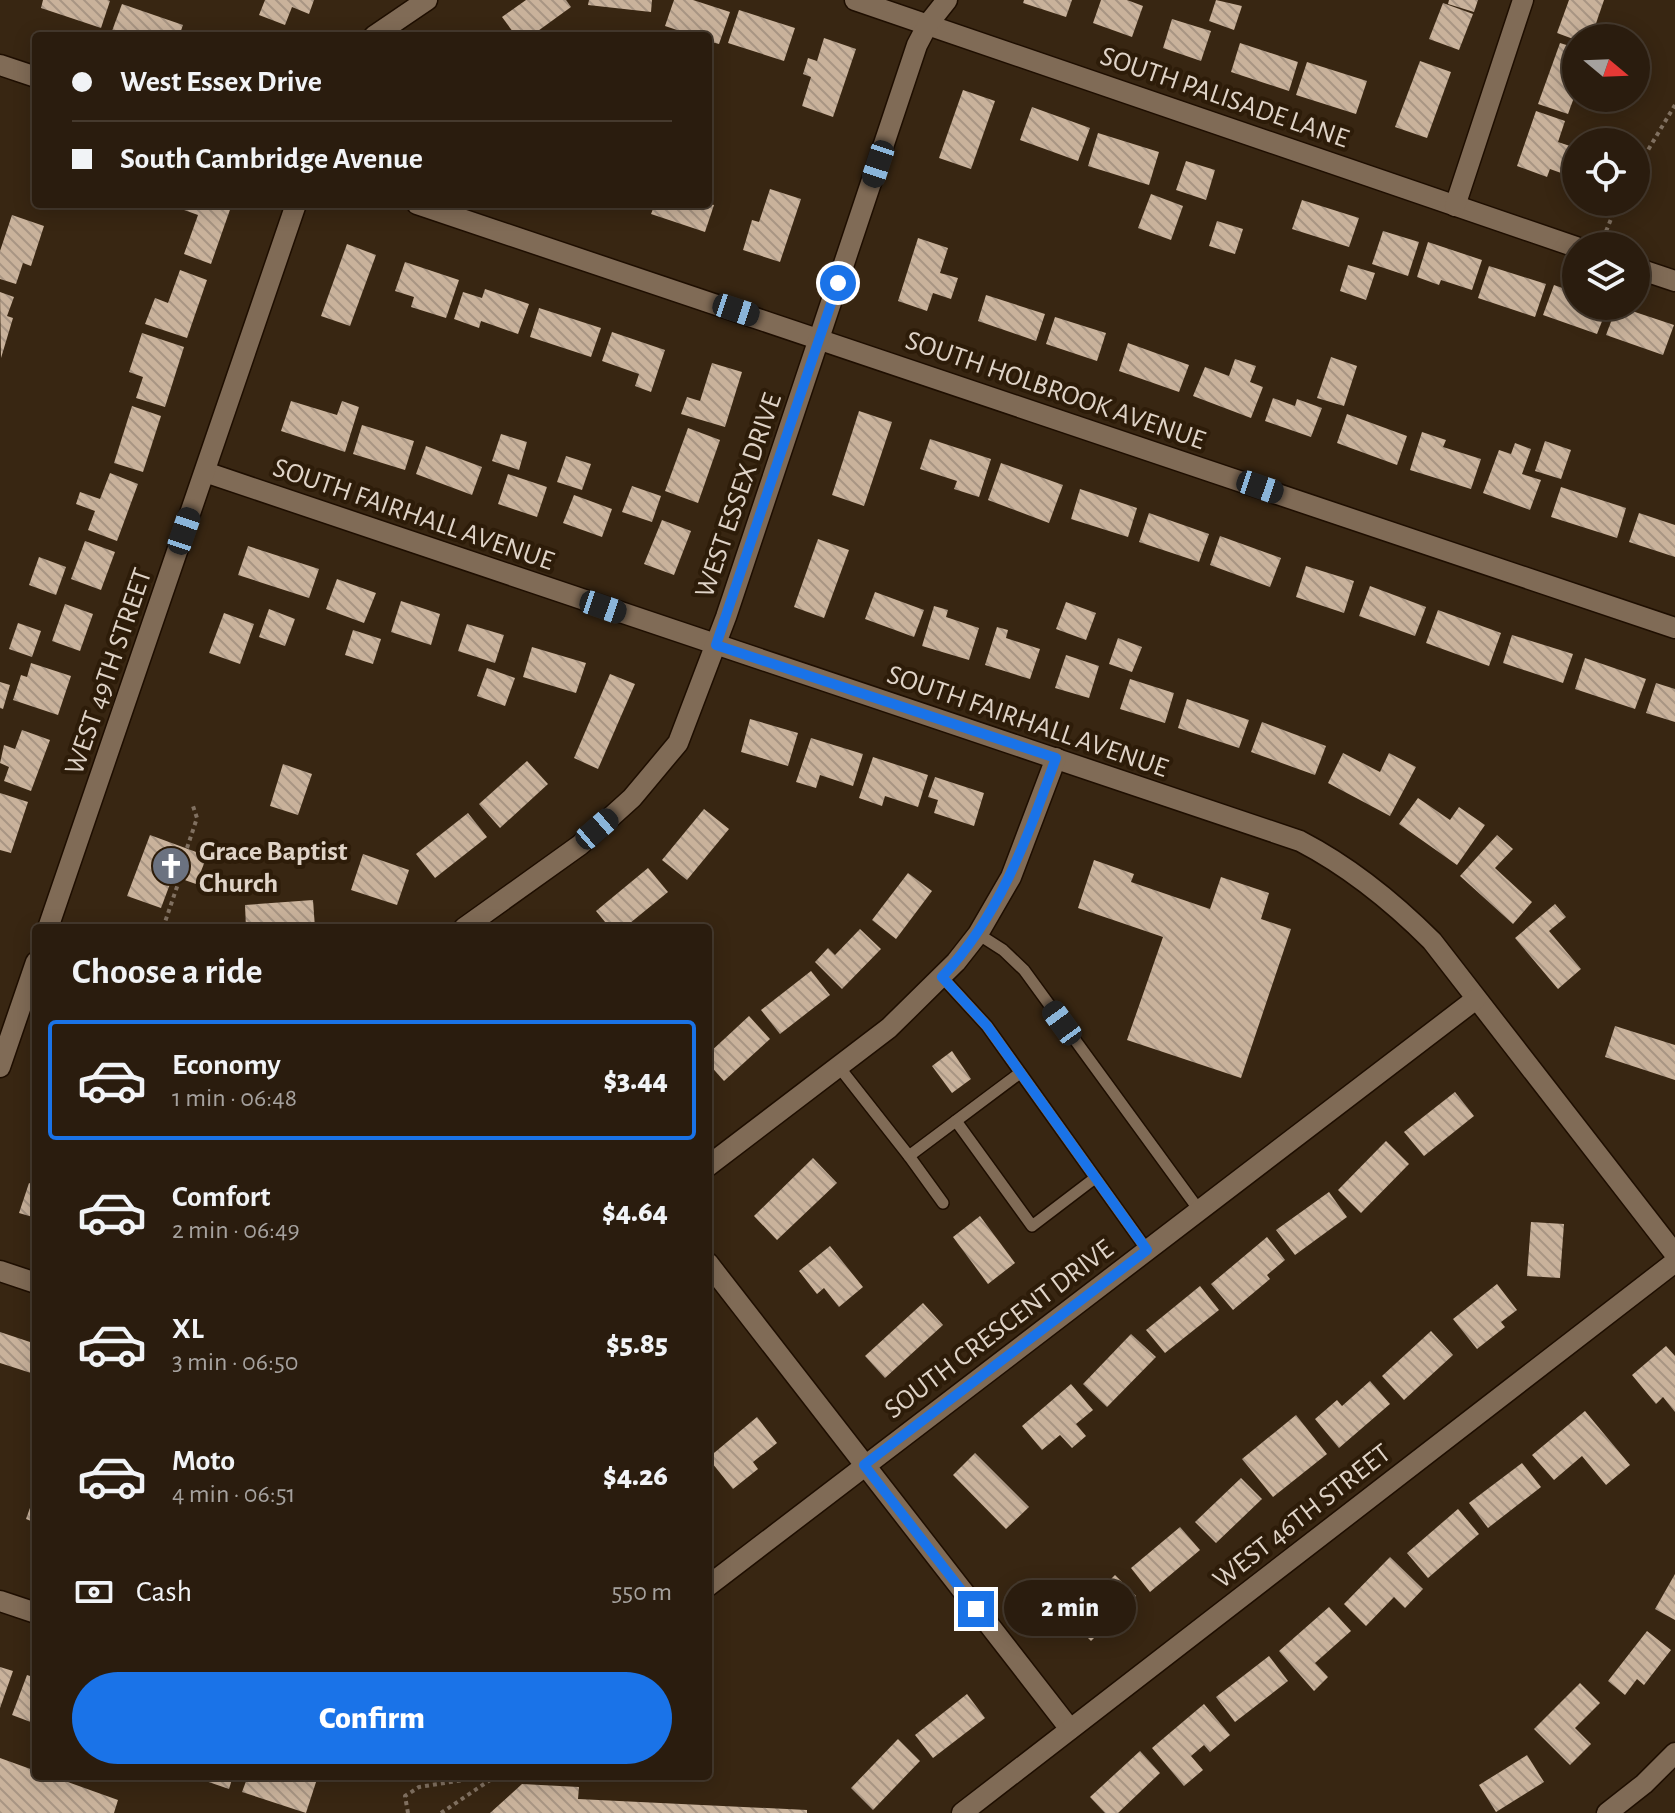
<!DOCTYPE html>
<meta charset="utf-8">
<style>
:root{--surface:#2a1c0e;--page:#322517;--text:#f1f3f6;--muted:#a5a19e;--line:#463a2e;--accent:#1a73e8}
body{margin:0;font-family:"Alegreya Sans",sans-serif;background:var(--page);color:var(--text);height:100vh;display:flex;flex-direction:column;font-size:30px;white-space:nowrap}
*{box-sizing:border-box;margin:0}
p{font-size:26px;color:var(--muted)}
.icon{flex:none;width:44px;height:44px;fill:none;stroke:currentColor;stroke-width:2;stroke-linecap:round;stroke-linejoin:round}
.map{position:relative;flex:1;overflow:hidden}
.panel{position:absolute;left:32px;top:924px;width:680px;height:856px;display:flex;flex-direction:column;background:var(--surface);border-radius:8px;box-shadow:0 4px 20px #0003,0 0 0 2px var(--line)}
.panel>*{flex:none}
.hud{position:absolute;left:32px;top:32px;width:680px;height:176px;border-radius:8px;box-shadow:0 4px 20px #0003,0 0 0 2px var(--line);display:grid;align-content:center;height:176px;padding:0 40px;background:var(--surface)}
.needle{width:52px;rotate:109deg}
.fabs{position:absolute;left:1562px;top:24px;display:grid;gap:16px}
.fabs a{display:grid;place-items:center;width:88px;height:88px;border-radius:50%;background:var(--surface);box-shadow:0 4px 20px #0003,0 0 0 2px var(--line);font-size:40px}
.end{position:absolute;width:36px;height:36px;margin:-18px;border:10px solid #1a73e8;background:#fff;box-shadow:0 0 0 4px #fff}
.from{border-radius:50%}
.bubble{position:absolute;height:56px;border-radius:28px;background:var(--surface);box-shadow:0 4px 20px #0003,0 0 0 2px var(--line);font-size:26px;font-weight:800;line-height:56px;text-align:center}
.car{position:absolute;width:24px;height:48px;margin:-24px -12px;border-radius:10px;box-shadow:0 0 6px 2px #0007;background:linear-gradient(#222 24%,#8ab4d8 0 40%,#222 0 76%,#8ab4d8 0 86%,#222 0)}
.hud b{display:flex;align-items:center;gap:28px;height:76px;font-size:30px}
.hud b+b{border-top:2px solid var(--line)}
.hud i{width:20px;height:20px;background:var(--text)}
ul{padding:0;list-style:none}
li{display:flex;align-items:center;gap:24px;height:120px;margin:0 16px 12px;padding:0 24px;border:4px solid transparent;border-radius:8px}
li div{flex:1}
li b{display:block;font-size:30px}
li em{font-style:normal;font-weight:800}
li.selected{border-color:var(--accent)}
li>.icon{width:72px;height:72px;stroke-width:1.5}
h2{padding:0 40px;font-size:36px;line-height:96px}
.pay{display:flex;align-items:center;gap:20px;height:88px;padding:0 40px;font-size:30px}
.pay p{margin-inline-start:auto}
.primary-button{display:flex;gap:16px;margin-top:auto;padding:16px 40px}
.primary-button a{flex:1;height:92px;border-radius:48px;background:var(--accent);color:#fff;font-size:32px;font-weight:800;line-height:92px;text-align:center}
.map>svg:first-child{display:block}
.building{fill:url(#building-back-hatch)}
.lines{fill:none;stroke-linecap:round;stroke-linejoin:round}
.service-casing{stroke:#1e0e00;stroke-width:14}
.minor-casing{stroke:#1e0e00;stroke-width:23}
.path{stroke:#807060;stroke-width:4;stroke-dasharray:4 4;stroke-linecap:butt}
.service{stroke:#806b56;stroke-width:11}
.minor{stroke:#806b56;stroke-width:20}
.route{stroke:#1a73e8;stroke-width:10}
.labels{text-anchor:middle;stroke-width:8;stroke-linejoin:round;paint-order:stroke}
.street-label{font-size:28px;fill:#dfd3c7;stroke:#2d1c09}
.poi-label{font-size:28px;font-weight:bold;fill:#dfd3c7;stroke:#2d1c09;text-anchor:start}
</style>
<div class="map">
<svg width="1675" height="1813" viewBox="0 0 1675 1813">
<defs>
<pattern id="building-back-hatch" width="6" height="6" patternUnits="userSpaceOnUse" patternTransform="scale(2)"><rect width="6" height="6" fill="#c9b29b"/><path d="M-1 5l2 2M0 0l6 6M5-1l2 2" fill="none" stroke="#a89583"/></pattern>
</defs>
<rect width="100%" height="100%" fill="#382612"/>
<!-- building -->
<g class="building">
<polygon points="43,0 108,0 110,1 101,28 41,8"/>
<polygon points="265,0 314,0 309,14 292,7 285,25 259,15"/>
<polygon points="526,0 566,0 571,7 531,36 516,36 502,17"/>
<polygon points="589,0 652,0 651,12 588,5"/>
<polygon points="674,0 693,0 730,12 719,44 708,41 708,36 695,36 665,26"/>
<polygon points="1024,0 1072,0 1066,17 1023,3"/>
<polygon points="1101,0 1127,0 1143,6 1132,37 1093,23"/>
<polygon points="1216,0 1242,6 1234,30 1209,21"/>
<polygon points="1449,0 1478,0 1474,12 1448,4"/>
<polygon points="1569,0 1604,0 1591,38 1576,40 1557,33"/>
<polygon points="1443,3 1473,14 1459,50 1429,39"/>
<polygon points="122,4 183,25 179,36 126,36 112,31"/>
<polygon points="739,10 795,28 784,61 728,43"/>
<polygon points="1172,19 1211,31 1201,61 1163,48"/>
<polygon points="824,38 856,49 833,117 802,106 811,77 803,74 808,58 817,61"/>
<polygon points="1240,43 1298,62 1289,91 1231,72"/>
<polygon points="1560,43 1576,48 1576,92 1568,114 1538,104"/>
<polygon points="1420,61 1451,72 1427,138 1395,127"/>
<polygon points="1307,62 1367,81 1356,114 1296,95"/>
<polygon points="963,90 995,101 971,169 939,158"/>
<polygon points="1032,107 1090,128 1078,161 1020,140"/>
<polygon points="1536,111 1565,121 1558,142 1576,148 1575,178 1550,169 1547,177 1517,166"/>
<polygon points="1098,133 1159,152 1149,185 1088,166"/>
<polygon points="1186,161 1215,170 1206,200 1176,190"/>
<polygon points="770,189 801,199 780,262 743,250 752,220 759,222"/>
<polygon points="1151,194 1183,206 1171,240 1138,228"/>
<polygon points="1302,200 1359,218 1349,247 1292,229"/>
<polygon points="708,203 714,205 705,232 651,214 655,204"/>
<polygon points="174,204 232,204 211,264 184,254 198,215 173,206"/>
<polygon points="12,215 44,226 31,266 23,263 16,284 0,279 0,251"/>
<polygon points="1217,221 1243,229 1235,254 1209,246"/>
<polygon points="1383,231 1419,242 1408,276 1372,264"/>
<polygon points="918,238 948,248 940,273 958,278 951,299 933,293 927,311 898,301"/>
<polygon points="1428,242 1482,260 1472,290 1441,280 1439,285 1417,277"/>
<polygon points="347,244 376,255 350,326 321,316"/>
<polygon points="405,262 459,280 446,318 411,307 414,297 395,291"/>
<polygon points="1348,265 1375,273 1366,300 1340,291"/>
<polygon points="1489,266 1546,284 1535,317 1478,298"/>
<polygon points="180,270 207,280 187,338 145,324 155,298 168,303"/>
<polygon points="1554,285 1576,293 1576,306 1608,306 1597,334 1543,315"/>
<polygon points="485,289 529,304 518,334 481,321 479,328 454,319 463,292 482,298"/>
<polygon points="0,292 14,297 7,316 13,318 1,358"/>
<polygon points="986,295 1045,314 1036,341 978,321"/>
<polygon points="1617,306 1674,325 1663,355 1606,335"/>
<polygon points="539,308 601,328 591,357 530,337"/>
<polygon points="1055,317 1106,333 1097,361 1046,344"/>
<polygon points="612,332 665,350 651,392 635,386 639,374 602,361"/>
<polygon points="142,333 184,347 165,407 136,398 143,377 129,372"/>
<polygon points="1128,343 1189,365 1179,392 1119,371"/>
<polygon points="1331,357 1357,366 1344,406 1317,398"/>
<polygon points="1235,359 1256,366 1250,382 1263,387 1251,418 1193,396 1205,367 1229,376"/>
<polygon points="712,363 742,372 725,427 681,414 687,397 700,401"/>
<polygon points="1273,398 1295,406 1297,399 1322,408 1311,437 1265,421"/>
<polygon points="291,401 337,415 342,401 359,407 345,452 281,431"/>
<polygon points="132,406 161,416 143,472 114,463"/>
<polygon points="859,411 892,422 864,506 832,495"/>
<polygon points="1347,414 1407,436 1397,465 1337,443"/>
<polygon points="362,425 414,441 405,470 353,454"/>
<polygon points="688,428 720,440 698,503 665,491"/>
<polygon points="1422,432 1446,440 1443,447 1481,459 1471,489 1410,470"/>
<polygon points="501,434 527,442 519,470 492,461"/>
<polygon points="930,439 991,459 979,497 954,489 957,481 920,469"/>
<polygon points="1545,441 1571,450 1561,479 1535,471"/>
<polygon points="1515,443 1531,449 1522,474 1541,480 1530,510 1483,493 1499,450 1511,454"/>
<polygon points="426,446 482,467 472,495 416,474"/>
<polygon points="566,456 591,464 582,490 557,482"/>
<polygon points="1001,463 1063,485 1049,523 988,500"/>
<polygon points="110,473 138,484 117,541 88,530 95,511 76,504 80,492 100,499"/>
<polygon points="508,474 547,487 537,517 498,504"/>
<polygon points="632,486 661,496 652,522 622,512"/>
<polygon points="1561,487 1626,508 1617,538 1551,517"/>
<polygon points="1080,489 1137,508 1128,537 1071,519"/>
<polygon points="574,495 612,509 602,537 563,523"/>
<polygon points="1149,513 1209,534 1199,562 1139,542"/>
<polygon points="1639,513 1675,525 1675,557 1629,542"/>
<polygon points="662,520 691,531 674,575 644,564"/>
<polygon points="1220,536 1281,558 1270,587 1210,565"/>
<polygon points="818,539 849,550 824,618 794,607"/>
<polygon points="85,541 115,552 101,590 71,579"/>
<polygon points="248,546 319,569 309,598 238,575"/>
<polygon points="39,557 66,567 56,595 29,585"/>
<polygon points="1306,566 1354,581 1344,613 1296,597"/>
<polygon points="337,579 376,593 364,623 326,609"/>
<polygon points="1370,586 1426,607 1415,636 1359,616"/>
<polygon points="875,592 924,610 914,637 865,619"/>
<polygon points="401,601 440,614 431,645 391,632"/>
<polygon points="1066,602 1096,613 1086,640 1056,629"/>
<polygon points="65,604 93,614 80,651 52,641"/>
<polygon points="934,606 948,610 946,617 979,628 969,660 922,646"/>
<polygon points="269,609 295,619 285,646 259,637"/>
<polygon points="1438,610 1501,633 1489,666 1426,643"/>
<polygon points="224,613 254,624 240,664 209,653"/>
<polygon points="18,623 41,631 32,657 9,649"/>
<polygon points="467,624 504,635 495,663 458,651"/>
<polygon points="997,627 1008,630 1006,638 1040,649 1030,679 985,665"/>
<polygon points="353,630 381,639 373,664 345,655"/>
<polygon points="1512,635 1573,654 1563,683 1503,663"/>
<polygon points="1118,638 1142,647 1132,672 1109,664"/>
<polygon points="532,647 586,663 576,693 523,677"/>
<polygon points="1066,655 1099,666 1089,698 1055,688"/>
<polygon points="1585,658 1646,679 1635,709 1575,689"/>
<polygon points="31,663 71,676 58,715 13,700 21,675 27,677"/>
<polygon points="487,668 515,678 505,706 477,696"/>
<polygon points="610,674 635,684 598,769 574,758"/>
<polygon points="1130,679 1174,693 1165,723 1120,709"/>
<polygon points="0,682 10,685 3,709 0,708"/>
<polygon points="1656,683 1675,689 1675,722 1646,713"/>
<polygon points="1187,699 1249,720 1239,748 1178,728"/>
<polygon points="750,719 798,733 788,766 741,752"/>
<polygon points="1262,722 1326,746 1315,775 1251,752"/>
<polygon points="22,730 50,740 31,791 4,781 9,767 0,763 4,745 15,749"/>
<polygon points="811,738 863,754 853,786 820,775 816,788 796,782"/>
<polygon points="1343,753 1380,772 1389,753 1416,767 1390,816 1328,783"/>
<polygon points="873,757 928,775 918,807 885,796 882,806 859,798"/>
<polygon points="527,761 548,784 500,828 479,804"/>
<polygon points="283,764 312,774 298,815 270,806"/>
<polygon points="935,777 984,793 974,826 934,813 938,800 928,797"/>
<polygon points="0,793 28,802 11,853 0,850"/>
<polygon points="1418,798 1450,820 1459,807 1485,825 1457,865 1399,824"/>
<polygon points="704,809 729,829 687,880 662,860"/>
<polygon points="468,813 487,837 435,878 416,854"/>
<polygon points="150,835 207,856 196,884 173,876 161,908 127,896"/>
<polygon points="1497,835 1513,849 1495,868 1532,902 1513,924 1460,876"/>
<polygon points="363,854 409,870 397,905 351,890"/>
<polygon points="1094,860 1134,874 1131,882 1210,909 1221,877 1269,893 1261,919 1291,929 1241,1078 1127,1040 1163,937 1078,908"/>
<polygon points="648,868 668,892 624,928 610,928 596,911"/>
<polygon points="908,873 932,891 896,939 872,920"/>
<polygon points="313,900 315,928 246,928 245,905"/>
<polygon points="1555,904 1566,917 1549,931 1581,969 1558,989 1515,938"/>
<polygon points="860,929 881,949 842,989 815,962 828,948 835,955"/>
<polygon points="811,971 830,995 780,1034 761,1010"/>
<polygon points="749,1016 770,1039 724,1081 708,1063 708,1054"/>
<polygon points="1615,1026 1675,1045 1675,1080 1605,1057"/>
<polygon points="952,1051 971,1079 952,1093 932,1066"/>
<polygon points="1455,1092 1474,1116 1424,1156 1404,1132"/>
<polygon points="1386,1141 1409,1164 1361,1213 1338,1190"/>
<polygon points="813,1158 837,1183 777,1240 754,1216"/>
<polygon points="29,1183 36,1186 36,1218 19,1213"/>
<polygon points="1329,1192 1347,1217 1295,1255 1276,1230"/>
<polygon points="980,1216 1015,1263 988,1284 953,1237"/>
<polygon points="1531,1222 1564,1224 1560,1278 1527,1276"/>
<polygon points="1267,1237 1285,1260 1267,1275 1270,1279 1233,1310 1211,1284"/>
<polygon points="830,1246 863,1287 839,1307 824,1288 817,1294 799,1271"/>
<polygon points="1497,1284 1517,1310 1501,1322 1505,1327 1477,1349 1453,1319"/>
<polygon points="1200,1286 1219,1310 1165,1353 1146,1330"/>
<polygon points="923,1303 943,1325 885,1378 865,1356"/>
<polygon points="1431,1331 1453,1355 1404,1400 1382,1376"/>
<polygon points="0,1332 36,1344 36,1357 31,1373 0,1363"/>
<polygon points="1131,1334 1156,1357 1107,1407 1083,1384"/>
<polygon points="1666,1346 1675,1356 1675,1412 1663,1397 1656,1404 1632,1375"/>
<polygon points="1370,1381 1390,1404 1339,1448 1315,1419 1337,1400 1342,1406"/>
<polygon points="1071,1384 1093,1410 1076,1424 1086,1436 1072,1448 1060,1435 1042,1450 1022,1426"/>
<polygon points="1585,1411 1630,1465 1606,1485 1582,1456 1554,1480 1532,1455"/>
<polygon points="1296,1415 1327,1454 1273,1497 1242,1459"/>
<polygon points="757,1417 777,1443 753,1462 758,1469 733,1489 708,1458"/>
<polygon points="975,1453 1029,1507 1006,1529 953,1475"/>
<polygon points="1522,1463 1541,1487 1488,1528 1469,1503"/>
<polygon points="1241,1478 1262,1499 1216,1543 1195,1522"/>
<polygon points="36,1491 36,1523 26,1519"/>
<polygon points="1458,1509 1479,1534 1428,1578 1407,1553"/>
<polygon points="1180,1527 1200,1550 1150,1592 1131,1568"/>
<polygon points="1390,1557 1423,1589 1405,1608 1394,1597 1366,1626 1344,1604"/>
<polygon points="1675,1574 1675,1620 1655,1609"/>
<polygon points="1115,1575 1136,1596 1091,1641 1070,1620"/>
<polygon points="1329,1607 1351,1631 1315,1663 1328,1677 1314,1691 1279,1651"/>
<polygon points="1647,1631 1671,1650 1644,1685 1637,1679 1625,1695 1608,1681"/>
<polygon points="1269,1656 1288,1681 1235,1722 1216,1697"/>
<polygon points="0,1667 13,1671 0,1708"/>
<polygon points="27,1675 36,1678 36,1724 12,1715"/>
<polygon points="1580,1683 1600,1703 1575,1728 1591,1744 1570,1765 1534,1729"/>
<polygon points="967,1694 985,1718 933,1758 915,1735"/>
<polygon points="1204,1704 1230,1735 1210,1752 1204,1745 1191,1756 1203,1770 1184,1786 1152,1748"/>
<polygon points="898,1739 920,1761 873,1810 851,1788"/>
<polygon points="1140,1751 1160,1773 1118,1813 1105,1813 1090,1797"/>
<polygon points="1527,1755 1544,1782 1496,1812 1479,1785"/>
<polygon points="0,1758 36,1771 36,1776 51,1776 118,1800 114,1813 0,1813"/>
<polygon points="191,1776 233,1776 229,1789"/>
<polygon points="248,1776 318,1776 306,1813 242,1792"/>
<polygon points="522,1784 579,1787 578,1799 807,1810 807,1813 490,1813"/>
</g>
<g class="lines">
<!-- service casing -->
<g class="service-casing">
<g id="service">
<polyline points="978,934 1003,950 1024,970 1199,1210"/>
<polyline points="942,977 987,1026 1147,1250"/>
<polyline points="839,1067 909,1156 1020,1073"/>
<polyline points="956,1121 1032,1226 1095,1178"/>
<polyline points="909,1156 943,1203"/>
</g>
</g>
<!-- minor casing -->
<g class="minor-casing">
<g id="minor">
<polyline points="855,0 1576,247"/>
<polyline points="374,36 427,0"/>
<polyline points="0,65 36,77"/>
<polyline points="417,204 1675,628"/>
<polyline points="1455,206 1523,0"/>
<polyline points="1636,268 1675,281"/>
<path d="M 205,472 L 1300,841 C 1350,867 1392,901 1432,941 L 1675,1254"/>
<polyline points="48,928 296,204"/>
<polyline points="464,928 580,845 632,798 678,743 726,617 917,45 928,24 947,0"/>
<polyline points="0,1067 36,962"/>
<polyline points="708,1166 889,1028 956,962 978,934 1011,877 1056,758"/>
<polyline points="708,1263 1070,1729"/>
<polyline points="0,1271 36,1283"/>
<polyline points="708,1586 1476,999"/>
<polyline points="0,1601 36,1613"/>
<polyline points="962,1813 1675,1262"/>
<polyline points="1607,1813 1644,1784 1675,1753"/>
</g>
</g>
<!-- path -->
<g class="path">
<polyline points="1636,170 1675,105"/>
<polyline points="1600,246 1618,202"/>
<polyline points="187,848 197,818 192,803"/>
<polyline points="163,928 180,878"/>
<polyline points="408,1813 405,1796 419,1787 489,1776"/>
<polyline points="441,1813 496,1776"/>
</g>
<!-- service -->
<use href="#service" class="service"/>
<!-- minor -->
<use href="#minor" class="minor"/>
</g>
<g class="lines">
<!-- route -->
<path class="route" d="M 838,283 L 716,645 L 1056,758 C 1027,838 1001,914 942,977 L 987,1026 L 1147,1250 L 864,1465 L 976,1609"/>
</g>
<!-- icons -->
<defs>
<g id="church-disc" transform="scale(2)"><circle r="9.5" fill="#6b7280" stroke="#2d1c09"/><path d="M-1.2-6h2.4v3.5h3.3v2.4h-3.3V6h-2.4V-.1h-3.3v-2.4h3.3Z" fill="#fff"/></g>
</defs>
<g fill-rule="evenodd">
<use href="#church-disc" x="171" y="866"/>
</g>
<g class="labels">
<!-- street labels -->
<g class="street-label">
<text transform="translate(1225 96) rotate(19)" y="10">SOUTH PALISADE LANE</text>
<text transform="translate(1056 389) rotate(19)" y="10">SOUTH HOLBROOK AVENUE</text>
<text transform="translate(737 495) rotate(-71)" y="10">WEST ESSEX DRIVE</text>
<text transform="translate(414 513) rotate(19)" y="10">SOUTH FAIRHALL AVENUE</text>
<text transform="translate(107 671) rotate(-71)" y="10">WEST 49TH STREET</text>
<text transform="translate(1028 720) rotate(19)" y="10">SOUTH FAIRHALL AVENUE</text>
<text transform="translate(998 1328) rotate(-37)" y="10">SOUTH CRESCENT DRIVE</text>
<text transform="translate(1301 1515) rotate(-38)" y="10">WEST 46TH STREET</text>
</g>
<!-- poi labels -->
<g class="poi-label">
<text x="199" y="860">Grace Baptist<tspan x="199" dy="32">Church</tspan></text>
</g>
</g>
</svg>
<div class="fabs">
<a><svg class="needle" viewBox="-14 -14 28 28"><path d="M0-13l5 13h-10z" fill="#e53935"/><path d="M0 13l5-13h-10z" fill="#a5a19e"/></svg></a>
<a><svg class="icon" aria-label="locate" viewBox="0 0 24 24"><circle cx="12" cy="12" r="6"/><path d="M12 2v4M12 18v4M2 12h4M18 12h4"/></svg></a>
<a><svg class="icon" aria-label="layers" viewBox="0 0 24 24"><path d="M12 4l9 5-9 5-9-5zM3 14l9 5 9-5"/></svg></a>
</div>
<i class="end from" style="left:838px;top:283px"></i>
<i class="end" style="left:976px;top:1609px"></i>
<div class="bubble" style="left:1004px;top:1580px;width:132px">2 min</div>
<i class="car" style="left:878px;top:164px;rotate:198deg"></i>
<i class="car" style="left:736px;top:310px;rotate:108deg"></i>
<i class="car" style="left:1260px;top:487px;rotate:109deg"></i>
<i class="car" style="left:184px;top:531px;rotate:19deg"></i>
<i class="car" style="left:603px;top:607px;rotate:109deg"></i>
<i class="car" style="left:597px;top:829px;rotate:49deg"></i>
<i class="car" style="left:1062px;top:1023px;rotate:324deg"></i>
<div class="hud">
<b><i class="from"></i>West Essex Drive</b>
<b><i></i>South Cambridge Avenue</b>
</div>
<section class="panel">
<h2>Choose a ride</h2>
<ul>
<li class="selected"><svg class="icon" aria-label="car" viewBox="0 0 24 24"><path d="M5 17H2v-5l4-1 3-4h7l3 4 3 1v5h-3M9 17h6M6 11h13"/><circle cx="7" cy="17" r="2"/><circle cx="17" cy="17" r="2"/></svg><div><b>Economy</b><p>1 min · 06:48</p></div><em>$3.44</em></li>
<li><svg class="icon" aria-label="car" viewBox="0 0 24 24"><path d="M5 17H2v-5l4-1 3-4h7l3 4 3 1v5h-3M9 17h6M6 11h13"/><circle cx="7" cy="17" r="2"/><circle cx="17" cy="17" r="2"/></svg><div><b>Comfort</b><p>2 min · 06:49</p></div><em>$4.64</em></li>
<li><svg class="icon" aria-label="car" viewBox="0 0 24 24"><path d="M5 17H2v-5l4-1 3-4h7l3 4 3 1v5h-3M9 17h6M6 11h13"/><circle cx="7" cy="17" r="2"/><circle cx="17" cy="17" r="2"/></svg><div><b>XL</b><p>3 min · 06:50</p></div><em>$5.85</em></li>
<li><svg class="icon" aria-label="car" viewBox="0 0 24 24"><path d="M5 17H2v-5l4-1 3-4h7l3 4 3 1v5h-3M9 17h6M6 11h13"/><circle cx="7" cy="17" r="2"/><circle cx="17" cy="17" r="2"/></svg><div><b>Moto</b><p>4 min · 06:51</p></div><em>$4.26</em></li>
</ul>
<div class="pay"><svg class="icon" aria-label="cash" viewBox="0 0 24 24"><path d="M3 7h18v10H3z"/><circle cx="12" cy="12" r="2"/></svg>Cash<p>550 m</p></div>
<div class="primary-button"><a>Confirm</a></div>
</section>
</div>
